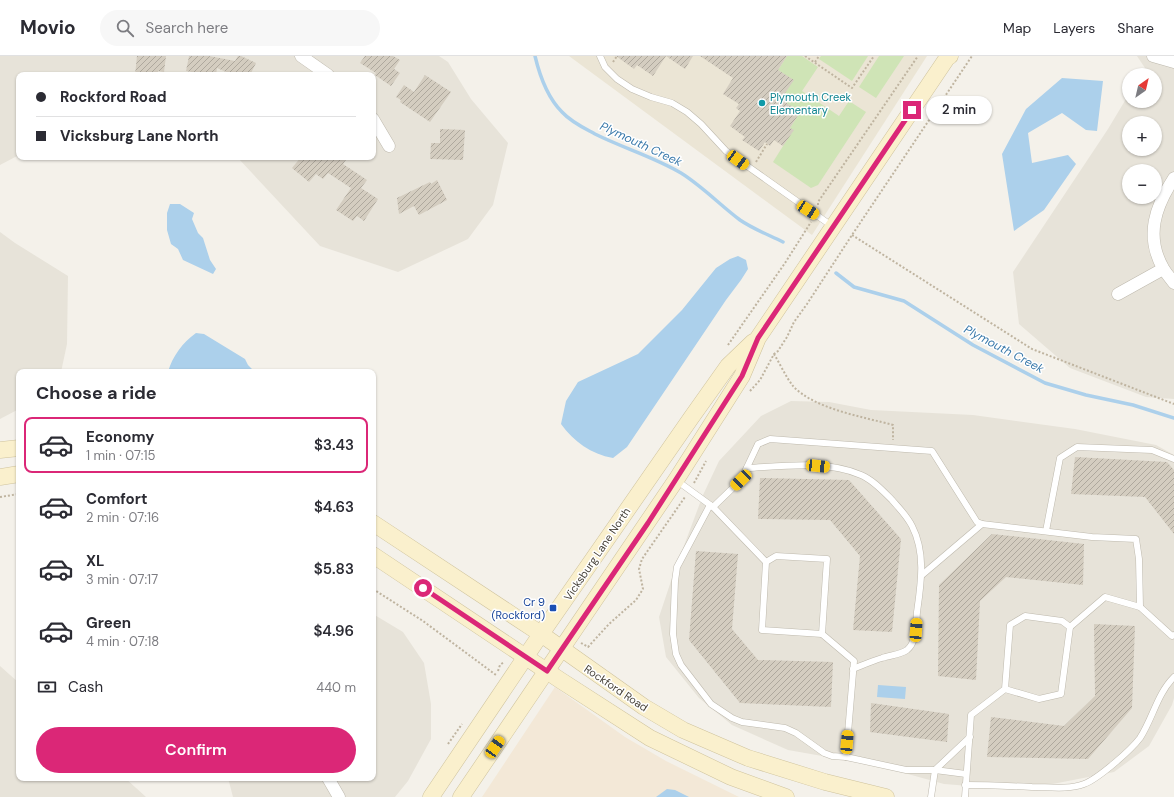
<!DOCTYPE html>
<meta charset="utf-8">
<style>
:root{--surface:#fff;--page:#f7f7f7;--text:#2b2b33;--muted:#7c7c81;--line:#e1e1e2;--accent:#db2777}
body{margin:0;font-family:"DM Sans",sans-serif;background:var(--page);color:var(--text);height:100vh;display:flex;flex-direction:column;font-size:15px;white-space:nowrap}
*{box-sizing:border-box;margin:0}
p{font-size:13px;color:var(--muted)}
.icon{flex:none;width:22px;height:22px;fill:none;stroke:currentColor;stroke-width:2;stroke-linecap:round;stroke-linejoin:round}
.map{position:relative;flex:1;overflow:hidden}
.sheet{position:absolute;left:16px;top:313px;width:360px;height:412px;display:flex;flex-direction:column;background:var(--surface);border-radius:8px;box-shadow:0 1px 3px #0004}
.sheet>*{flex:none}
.hud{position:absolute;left:16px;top:16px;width:360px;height:88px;border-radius:8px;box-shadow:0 1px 3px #0004;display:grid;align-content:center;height:88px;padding:0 20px;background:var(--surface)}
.needle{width:26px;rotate:34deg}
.controls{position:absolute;left:1122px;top:12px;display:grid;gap:8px}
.controls a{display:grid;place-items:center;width:40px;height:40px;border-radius:50%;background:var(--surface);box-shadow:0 1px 3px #0004;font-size:20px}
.end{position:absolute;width:18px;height:18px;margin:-9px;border:5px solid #db2777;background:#fff;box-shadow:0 0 0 2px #fff}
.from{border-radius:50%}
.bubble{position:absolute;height:28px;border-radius:14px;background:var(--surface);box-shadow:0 1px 3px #0004;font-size:13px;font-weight:600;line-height:28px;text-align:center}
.car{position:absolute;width:12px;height:24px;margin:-12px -6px;border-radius:5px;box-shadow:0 0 3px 1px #0007;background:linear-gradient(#f5c518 24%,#345 0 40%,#f5c518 0 76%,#345 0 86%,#f5c518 0)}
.hud b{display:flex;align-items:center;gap:14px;height:38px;font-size:15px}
.hud b+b{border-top:1px solid var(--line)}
.hud i{width:10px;height:10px;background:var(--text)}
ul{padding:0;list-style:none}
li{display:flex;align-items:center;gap:12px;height:56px;margin:0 8px 6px;padding:0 12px;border:2px solid transparent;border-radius:8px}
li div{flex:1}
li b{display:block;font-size:15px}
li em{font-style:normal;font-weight:600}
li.selected{border-color:var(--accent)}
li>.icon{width:36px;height:36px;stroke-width:1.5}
h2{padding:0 20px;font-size:18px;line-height:48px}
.pay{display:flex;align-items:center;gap:10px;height:44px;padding:0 20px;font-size:15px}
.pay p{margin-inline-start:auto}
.button{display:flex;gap:8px;margin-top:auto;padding:8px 20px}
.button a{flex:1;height:46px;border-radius:24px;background:var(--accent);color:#fff;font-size:16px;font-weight:600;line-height:46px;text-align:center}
header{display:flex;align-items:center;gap:24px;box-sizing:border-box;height:56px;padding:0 20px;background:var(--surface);border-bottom:1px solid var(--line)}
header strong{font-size:19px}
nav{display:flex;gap:22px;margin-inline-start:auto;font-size:14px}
.search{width:280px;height:36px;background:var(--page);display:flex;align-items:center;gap:10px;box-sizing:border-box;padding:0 14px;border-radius:22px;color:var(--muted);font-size:15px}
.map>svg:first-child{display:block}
.residential{fill:#e7e3d9;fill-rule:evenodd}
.commercial{fill:#f3e8d7}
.education{fill:#ebe5d5}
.park{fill:#cfe4b6}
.water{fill:#acd0eb}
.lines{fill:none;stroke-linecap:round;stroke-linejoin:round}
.stream{stroke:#acd0eb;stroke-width:3.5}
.building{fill:url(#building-hatch)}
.lane-casing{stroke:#beb9ad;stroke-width:7}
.street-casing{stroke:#beb9ad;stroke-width:13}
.secondary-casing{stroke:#cfc39d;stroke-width:17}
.path{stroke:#bfb4a0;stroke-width:2;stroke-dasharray:2 2;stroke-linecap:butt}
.lane{stroke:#fff;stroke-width:6}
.street{stroke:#fff;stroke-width:12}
.secondary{stroke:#faf0cd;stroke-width:16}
.route{stroke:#db2777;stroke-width:5}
.culture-dot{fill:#0f9aa8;stroke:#fff;stroke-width:1.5}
.transit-dot{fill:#1a4fb4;stroke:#fff;stroke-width:1.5}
.labels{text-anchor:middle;stroke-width:3;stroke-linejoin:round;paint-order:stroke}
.culture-label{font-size:11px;fill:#0d838f;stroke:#fff;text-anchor:start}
.street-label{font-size:11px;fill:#474239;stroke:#fff}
.transit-label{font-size:11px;fill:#164399;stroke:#fff;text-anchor:end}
.water-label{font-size:12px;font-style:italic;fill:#3a7aab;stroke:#fff}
</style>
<header>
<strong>Movio</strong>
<div class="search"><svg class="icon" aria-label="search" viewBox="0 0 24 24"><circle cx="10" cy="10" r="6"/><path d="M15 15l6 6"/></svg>Search here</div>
<nav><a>Map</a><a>Layers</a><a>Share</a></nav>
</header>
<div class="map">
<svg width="1174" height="741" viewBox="0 0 1174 741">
<defs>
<pattern id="building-hatch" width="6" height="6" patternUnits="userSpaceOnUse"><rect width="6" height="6" fill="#d4cdc0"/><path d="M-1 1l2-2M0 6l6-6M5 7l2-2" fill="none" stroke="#aea89d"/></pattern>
</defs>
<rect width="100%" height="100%" fill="#f4f1ea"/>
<!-- residential -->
<g class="residential">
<polygon points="0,0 439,0 448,6 471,43 508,87 493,149 468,183 398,216 320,190 237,101 373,101 373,19 19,19 19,99 0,109"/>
<path d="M 1137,0 L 1174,0 L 1174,343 L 1146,341 L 1070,312 L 1019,268 L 1013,216 L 1108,73 L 1129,38 L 1129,45 L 1155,45 L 1155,19 L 1141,19 L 1145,12 ZM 1129,67 L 1155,67 L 1155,93 L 1129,93 ZM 1129,115 L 1155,115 L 1155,141 L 1129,141 Z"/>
<polygon points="0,176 15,187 68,220 67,288 61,316 19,316 19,353 0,363"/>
<polygon points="791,345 829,346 871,354 973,359 1075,373 1156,389 1174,399 1174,642 1172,649 1149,690 1114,716 1022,734 944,728 879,710 788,694 732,669 699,642 666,601 659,561 673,519 703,439 719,405 761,360"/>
<polygon points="373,558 403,576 424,607 431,648 431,683 408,725 395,741 233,741 228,722 373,722"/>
<polygon points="0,610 19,627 19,722 125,722 146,741 0,741"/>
</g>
<!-- commercial -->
<polygon class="commercial" points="555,631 625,681 666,705 739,741 482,741"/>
<!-- education -->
<polygon class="education" points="569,0 927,0 812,179"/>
<!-- park -->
<g class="park">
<polygon points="787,0 802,0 818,11 802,35 839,60 849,45 866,56 818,129 811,132 773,106 793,74 790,72 800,56 785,46 787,42 783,40 793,24 778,14"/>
<polygon points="821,0 868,0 852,25 819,3"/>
<polygon points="879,0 904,0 876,42 859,31"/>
</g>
<!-- water -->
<g class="water">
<polygon points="1062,22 1103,25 1097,75 1086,74 1062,57 1028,77 1032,107 1068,99 1076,108 1044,154 1014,175 1002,98 1026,53"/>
<polygon points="170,148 180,148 194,157 192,163 198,177 203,182 210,204 216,213 213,218 183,204 178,193 171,188 167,174 167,157"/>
<path d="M 738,200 L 746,204 L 748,213 L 741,224 L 726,244 L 627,391 L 613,402 C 591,398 574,386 561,368 L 566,345 L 578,326 L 638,298 L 682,254 L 716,212 L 730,203 Z"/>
<path d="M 196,277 L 204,278 L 245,303 L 248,309 L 255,316 L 168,316 C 172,301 183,286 196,277 Z"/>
<polygon points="878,629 906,631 905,643 877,641"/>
<polygon points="667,733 675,734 689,741 656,741"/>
</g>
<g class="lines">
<!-- stream -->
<g class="stream">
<path d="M 535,0 C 540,21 547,41 562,56 C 571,66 584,72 595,78 C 623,92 654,101 681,117 C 702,130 720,149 740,164 C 753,173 769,179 783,186"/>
<polyline points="836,217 854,231 904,245 973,289 1045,327 1086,339 1133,349 1174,362"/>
</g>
</g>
<!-- building -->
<g class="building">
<polygon points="137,0 166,0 164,16 158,15 158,19 135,19"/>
<polygon points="189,0 209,0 235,5 238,0 241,0 256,7 250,19 233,19 217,12 216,19 197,19 197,17 186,15"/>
<polygon points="365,0 393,0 400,4 394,13 400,17 391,30 375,19 376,17 360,7"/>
<polygon points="616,0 666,0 653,20 637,9 634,13"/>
<polygon points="666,0 693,0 685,13"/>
<polygon points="700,0 787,0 778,14 794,24 783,40 787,42 785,46 800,56 790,72 794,74 783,90 774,84 770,90 765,86 759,95 742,84 745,81 730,70 740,55 736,52 739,48 723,38 733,22"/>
<polygon points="425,19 451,36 430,66 400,46 401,44 396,41 404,29 414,36"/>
<polygon points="440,73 465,74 463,104 430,103 431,87 440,87"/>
<polygon points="301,101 348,101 343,108 367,124 361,132 378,143 364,165 357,160 353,165 336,154 351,132 328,117 323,123 316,118 309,126 292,112"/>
<polygon points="437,124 447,144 419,159 414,150 399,158 397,142 430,126 431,128"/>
<polygon points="1075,401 1167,406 1174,414 1174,478 1145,441 1071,438"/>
<polygon points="760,422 849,424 901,483 892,576 853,574 860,500 830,464 758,463"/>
<polygon points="992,478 1084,488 1083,529 1006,521 980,545 976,624 938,620 939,529"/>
<polygon points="696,495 738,498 732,573 758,604 833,606 831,651 740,647 689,584"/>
<polygon points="1094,568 1135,570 1132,652 1088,703 987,701 991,661 1064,670 1095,640"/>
<polygon points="871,647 949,658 947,686 870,676"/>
</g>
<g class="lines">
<!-- lane casing -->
<g class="lane-casing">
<g id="lane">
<polyline points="600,0 605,11 617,23 632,33 651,41 672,47 687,56 701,68 726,95 832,170"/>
<path d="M 747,412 C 784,410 826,404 861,419 C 873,424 883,435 892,444 C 899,452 907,460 912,470 C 926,497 921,528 917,556 C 916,568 917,586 907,594 C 900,599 890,599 882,602 C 872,605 863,609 853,613"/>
<polyline points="676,424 713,451 741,424 758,388 770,383 932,395 977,466 982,468 1092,481 1136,483 1139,503 1140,551"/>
<polyline points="710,449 677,511 675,525 673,578 676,598 681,609 711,648 732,662 742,666 785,672 796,677 824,697 832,700 846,701"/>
<polyline points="713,451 766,506 762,574 822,578 854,605 846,701 906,714 935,714 966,718"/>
<polyline points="1046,475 1060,402 1077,391 1152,394 1174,403"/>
<polyline points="766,506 776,500 827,503 822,578"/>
<polyline points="922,519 982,468"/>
<polyline points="1070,571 1105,541 1140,551 1172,580 1174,579"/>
<path d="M 965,729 C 988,729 1010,730 1032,731 C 1049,731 1068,734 1084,728 C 1098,723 1131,694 1140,682 C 1153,662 1157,638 1174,621"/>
<polyline points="931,741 935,714 970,681"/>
<polyline points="965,741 971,659 1005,633 1010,569 1025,560 1062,565 1070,571 1061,638 1039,643 1005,633"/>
</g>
</g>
<!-- street casing -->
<g class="street-casing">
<g id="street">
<polyline points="301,0 328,19"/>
<polyline points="1153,0 1174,6"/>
<polyline points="373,63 389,90"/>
<path d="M 1174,122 C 1155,151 1145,180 1163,212 C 1166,217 1170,222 1174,227"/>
<polyline points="1118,238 1163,213"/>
<polyline points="328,722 339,741"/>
</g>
</g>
<!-- secondary casing -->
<g class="secondary-casing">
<g id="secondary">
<polyline points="0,394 19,392"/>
<polyline points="0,421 19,418"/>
<polyline points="373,467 541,578 644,651 683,674 748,702 825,726 886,741"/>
<polyline points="373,499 560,624 650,682 731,721 786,741"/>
<polyline points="431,741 541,578 691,362 728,310 753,286"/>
<polyline points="461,741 676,424 742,320 758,282 947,2 950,0"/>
</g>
</g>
<!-- path -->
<g class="path">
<polyline points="805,0 852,32 874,0"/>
<polyline points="613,6 617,0"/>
<polyline points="815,6 819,0"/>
<polyline points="756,106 767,88"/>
<polyline points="818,149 818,146 918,0"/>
<polyline points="852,179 1032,293 1174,348"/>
<polyline points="728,289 785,207 811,166"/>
<path d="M 774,298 C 780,308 786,321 793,330 C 814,353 864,361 893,369 L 893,384"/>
<polyline points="750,335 760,324 774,298 778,295 787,281 794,266 807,248 852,179 972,0"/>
<polyline points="694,427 706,405"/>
<polyline points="0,441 19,438"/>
<polyline points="373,533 423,565 496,619"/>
<polyline points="581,587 588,591 609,568 636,544 643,533 639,513 642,503 685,441"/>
<polyline points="498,615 500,609 504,606"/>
<polyline points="448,688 462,668"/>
</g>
<!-- lane -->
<use href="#lane" class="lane"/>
<!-- street -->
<use href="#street" class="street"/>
<!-- secondary -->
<use href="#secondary" class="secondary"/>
</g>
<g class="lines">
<!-- route -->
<polyline class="route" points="423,532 547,615 648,467 742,320 758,282 912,54"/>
</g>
<!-- markers -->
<circle class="culture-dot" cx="762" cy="47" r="4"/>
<rect class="transit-dot" x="549" y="548" width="8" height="8" rx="2"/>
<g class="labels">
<!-- culture labels -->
<g class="culture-label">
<text x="770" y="45">Plymouth Creek<tspan x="770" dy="13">Elementary</tspan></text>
</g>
<!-- street labels -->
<g class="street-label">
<text transform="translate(597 498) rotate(-56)" y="4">Vicksburg Lane North</text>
<text transform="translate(616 632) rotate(34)" y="4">Rockford Road</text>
</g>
<!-- transit labels -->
<g class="transit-label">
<text x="545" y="550">Cr 9<tspan x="545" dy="13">(Rockford)</tspan></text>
</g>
<!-- water labels -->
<g class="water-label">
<text transform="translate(641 88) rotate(25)" y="4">Plymouth Creek</text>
<text transform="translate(1004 293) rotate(28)" y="4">Plymouth Creek</text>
</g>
</g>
</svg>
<div class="controls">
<a><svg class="needle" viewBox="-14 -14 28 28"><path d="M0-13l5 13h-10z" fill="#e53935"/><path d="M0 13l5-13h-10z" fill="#7c7c81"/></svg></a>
<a>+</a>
<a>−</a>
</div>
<i class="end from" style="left:423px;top:532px"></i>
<i class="end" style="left:912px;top:54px"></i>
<div class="bubble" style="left:926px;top:40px;width:66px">2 min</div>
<i class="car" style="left:738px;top:104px;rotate:126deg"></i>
<i class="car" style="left:808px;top:154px;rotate:123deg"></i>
<i class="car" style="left:818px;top:410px;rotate:96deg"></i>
<i class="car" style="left:741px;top:424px;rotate:226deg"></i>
<i class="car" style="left:916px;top:574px;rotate:4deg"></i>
<i class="car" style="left:847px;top:686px;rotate:5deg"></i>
<i class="car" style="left:495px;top:691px;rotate:34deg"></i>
<div class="hud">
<b><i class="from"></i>Rockford Road</b>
<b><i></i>Vicksburg Lane North</b>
</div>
<section class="sheet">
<h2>Choose a ride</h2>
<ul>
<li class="selected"><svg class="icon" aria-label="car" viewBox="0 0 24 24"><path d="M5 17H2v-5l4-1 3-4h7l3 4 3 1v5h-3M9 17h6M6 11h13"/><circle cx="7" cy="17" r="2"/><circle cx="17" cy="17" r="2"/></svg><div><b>Economy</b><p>1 min · 07:15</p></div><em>$3.43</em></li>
<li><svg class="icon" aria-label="car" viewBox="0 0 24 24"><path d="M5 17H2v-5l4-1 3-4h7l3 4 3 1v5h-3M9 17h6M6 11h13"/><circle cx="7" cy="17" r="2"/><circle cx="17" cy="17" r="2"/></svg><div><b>Comfort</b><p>2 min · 07:16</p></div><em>$4.63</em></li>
<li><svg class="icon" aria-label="car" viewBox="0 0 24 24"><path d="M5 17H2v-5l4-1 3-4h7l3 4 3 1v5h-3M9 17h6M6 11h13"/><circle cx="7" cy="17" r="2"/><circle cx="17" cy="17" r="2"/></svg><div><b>XL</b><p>3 min · 07:17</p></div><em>$5.83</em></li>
<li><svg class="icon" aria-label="car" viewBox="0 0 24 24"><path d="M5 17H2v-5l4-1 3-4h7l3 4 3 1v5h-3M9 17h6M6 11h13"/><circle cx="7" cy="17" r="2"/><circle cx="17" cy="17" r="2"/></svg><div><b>Green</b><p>4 min · 07:18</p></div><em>$4.96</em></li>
</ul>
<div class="pay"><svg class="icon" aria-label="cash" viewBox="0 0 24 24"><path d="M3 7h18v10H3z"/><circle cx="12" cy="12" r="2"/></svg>Cash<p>440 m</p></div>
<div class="button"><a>Confirm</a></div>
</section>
</div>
